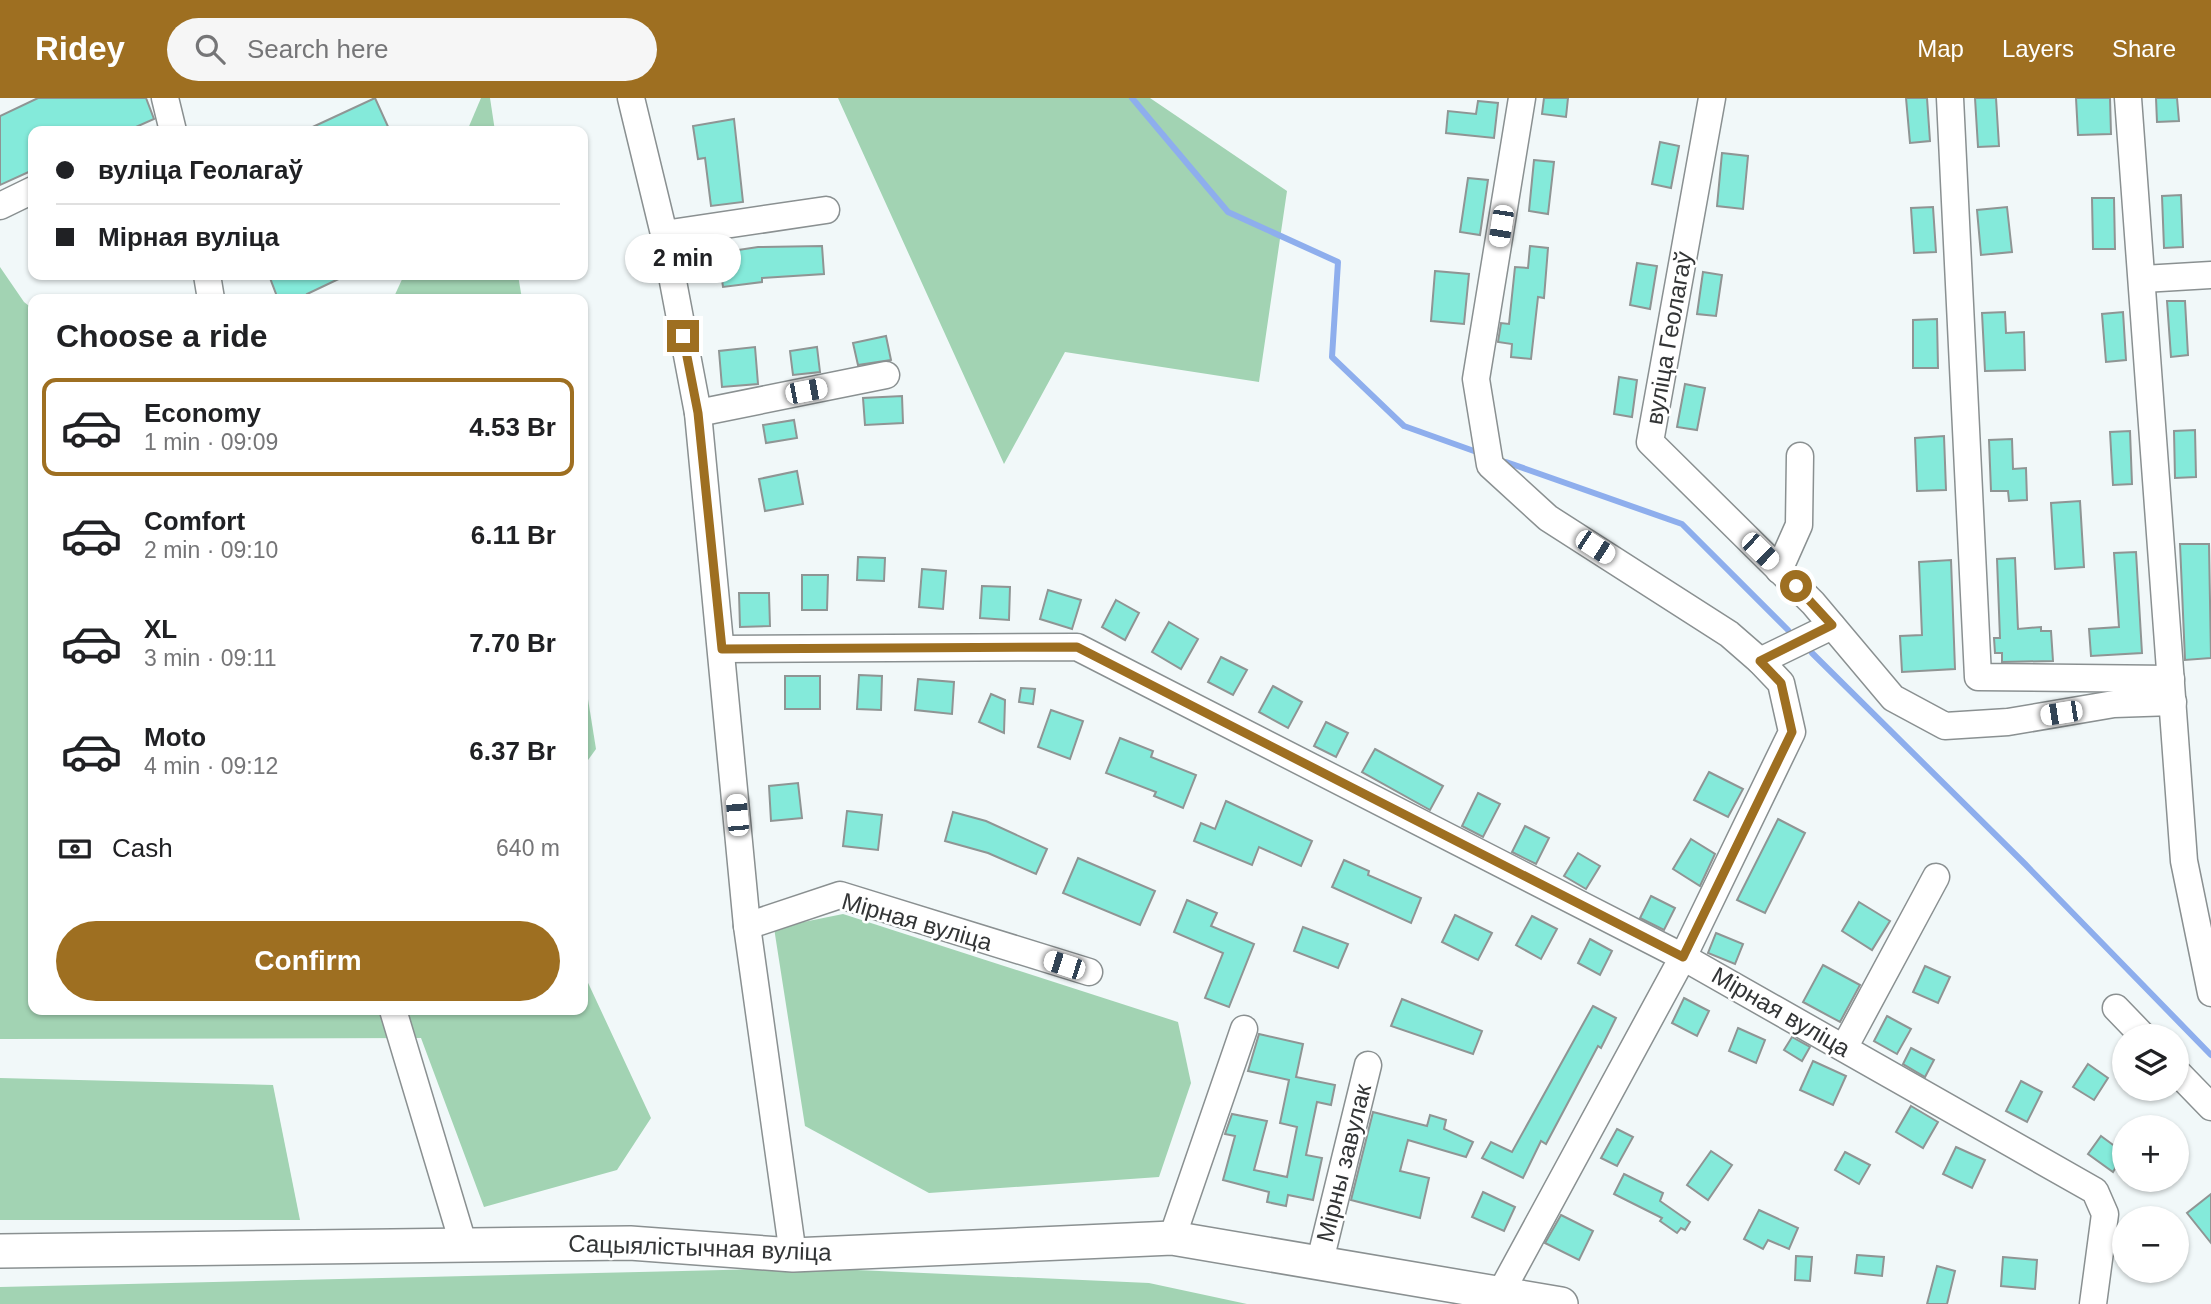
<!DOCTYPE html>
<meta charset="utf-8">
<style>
:root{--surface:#fff;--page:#f6f6f6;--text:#202124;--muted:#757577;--line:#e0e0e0;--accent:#9e6f21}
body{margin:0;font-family:Arial,sans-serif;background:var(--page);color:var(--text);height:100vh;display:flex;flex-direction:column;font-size:26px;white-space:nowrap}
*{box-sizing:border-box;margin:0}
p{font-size:23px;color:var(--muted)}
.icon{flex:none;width:38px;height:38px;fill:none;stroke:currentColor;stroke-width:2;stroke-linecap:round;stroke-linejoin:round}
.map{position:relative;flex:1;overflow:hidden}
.drawer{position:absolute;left:28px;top:196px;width:560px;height:721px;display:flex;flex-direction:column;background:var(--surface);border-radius:14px;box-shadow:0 2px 5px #0004}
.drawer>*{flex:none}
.banner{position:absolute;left:28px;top:28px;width:560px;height:154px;border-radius:14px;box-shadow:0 2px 5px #0004;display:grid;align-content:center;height:154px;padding:0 28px;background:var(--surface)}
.fabs{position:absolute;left:2112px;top:926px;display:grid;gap:14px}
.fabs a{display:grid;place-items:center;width:77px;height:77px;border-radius:50%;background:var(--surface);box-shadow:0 2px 5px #0004;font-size:35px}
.end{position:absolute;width:32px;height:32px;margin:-16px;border:9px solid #9e6f21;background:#fff;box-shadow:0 0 0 4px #fff}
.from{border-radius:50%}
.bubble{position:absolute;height:49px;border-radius:24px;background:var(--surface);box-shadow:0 2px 5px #0004;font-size:23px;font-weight:800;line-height:49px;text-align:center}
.car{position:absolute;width:21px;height:42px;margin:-21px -10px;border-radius:9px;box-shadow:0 0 5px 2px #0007;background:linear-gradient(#fff 24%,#345 0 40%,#fff 0 76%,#345 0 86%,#fff 0)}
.banner b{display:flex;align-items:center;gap:24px;height:66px;font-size:26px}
.banner b+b{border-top:2px solid var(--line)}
.banner i{width:18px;height:18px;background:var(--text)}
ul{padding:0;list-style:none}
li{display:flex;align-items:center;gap:21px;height:98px;margin:0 14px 10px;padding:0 14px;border:4px solid transparent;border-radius:14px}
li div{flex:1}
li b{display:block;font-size:26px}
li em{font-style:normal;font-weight:800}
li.active{border-color:var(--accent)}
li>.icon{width:63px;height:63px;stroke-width:1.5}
h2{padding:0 28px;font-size:32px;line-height:84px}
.pay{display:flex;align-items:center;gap:18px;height:77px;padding:0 28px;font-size:26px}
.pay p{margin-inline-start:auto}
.primary-button{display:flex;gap:14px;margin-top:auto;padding:14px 28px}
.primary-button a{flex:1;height:80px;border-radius:42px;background:var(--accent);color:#fff;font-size:28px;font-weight:800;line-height:80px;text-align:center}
header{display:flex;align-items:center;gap:42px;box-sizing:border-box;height:98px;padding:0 35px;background:var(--accent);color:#fff}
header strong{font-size:33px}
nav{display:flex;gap:38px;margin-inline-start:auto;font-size:24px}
.search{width:490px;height:63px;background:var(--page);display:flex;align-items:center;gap:18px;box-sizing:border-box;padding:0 24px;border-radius:38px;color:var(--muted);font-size:26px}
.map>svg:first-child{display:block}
.green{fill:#a2d3b3}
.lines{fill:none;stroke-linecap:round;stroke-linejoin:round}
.stream{stroke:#8eaeed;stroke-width:6}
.building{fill:#84eada;stroke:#8f9594;stroke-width:2}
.minor-casing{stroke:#8a9091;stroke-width:29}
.major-casing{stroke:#8a9091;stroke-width:36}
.minor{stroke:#fff;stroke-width:26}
.major{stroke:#fff;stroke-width:33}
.route{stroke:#9e6f21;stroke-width:9}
.labels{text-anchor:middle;stroke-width:5;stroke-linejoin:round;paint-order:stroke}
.street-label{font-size:24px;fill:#333536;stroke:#fff}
</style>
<header>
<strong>Ridey</strong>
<div class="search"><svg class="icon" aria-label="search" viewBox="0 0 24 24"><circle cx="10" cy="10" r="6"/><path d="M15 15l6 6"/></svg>Search here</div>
<nav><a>Map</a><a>Layers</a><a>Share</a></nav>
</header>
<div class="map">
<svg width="2211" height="1206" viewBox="0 0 2211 1206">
<rect width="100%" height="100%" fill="#f1f8f9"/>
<!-- green -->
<g class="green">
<polygon points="481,0 490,0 495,33 467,33"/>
<polygon points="838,0 1150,0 1287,93 1259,284 1065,254 1004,366"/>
<polygon points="0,169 24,204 33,211 33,912 583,912 583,874 651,1020 617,1072 484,1109 421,940 0,941"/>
<polygon points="404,177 518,177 522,201 393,201"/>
<polygon points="583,570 596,651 583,669"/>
<polygon points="843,816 1178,924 1191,985 1159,1079 929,1095 805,1028 774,830"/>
<polygon points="0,980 273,987 300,1122 0,1122"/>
<polygon points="812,1170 1149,1185 1247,1206 0,1206 0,1189"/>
</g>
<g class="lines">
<!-- stream -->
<g class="stream">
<polyline points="1132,0 1228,114 1338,164 1332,259 1404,328 1474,353"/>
<polyline points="1506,364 1682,426 1788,532"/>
<polyline points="1812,555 2025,766 2211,957"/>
</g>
</g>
<!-- building -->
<g class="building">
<polygon points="38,0 146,0 154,21 127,33 33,33 33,72 0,87 0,18"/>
<polygon points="375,0 390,33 304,33"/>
<polygon points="1544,0 1568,0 1566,19 1542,16"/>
<polygon points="1906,0 1927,0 1930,43 1910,45"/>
<polygon points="1975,0 1996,0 1999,48 1978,49"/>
<polygon points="2076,0 2110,0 2111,36 2078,37"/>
<polygon points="2156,0 2177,0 2179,23 2157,24"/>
<polygon points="1478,3 1498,5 1494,40 1446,35 1448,13 1476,16"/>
<polygon points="734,21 743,104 711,108 705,60 698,61 693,28"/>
<polygon points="1660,44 1679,48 1671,90 1652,86"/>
<polygon points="1722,55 1748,58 1743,111 1717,108"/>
<polygon points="1534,62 1554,64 1548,116 1529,113"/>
<polygon points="1468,80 1488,82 1480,137 1460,134"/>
<polygon points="2181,97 2183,149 2164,150 2162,98"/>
<polygon points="2092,100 2114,100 2115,151 2093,151"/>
<polygon points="1933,109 1936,154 1914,155 1911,110"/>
<polygon points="2007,109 2012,154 1981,157 1977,112"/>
<polygon points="822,148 824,176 762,180 762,184 723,189 718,155 758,149"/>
<polygon points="1530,148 1548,150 1544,200 1538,199 1531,261 1511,259 1512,246 1498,244 1501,225 1509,226 1515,169 1528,170"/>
<polygon points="1637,165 1657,168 1650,211 1630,207"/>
<polygon points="1435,173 1469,176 1464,226 1431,223"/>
<polygon points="1703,174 1722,177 1716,218 1697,216"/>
<polygon points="278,177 347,177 307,196 309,201 278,201 270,180"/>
<polygon points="2167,203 2185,203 2188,257 2171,259"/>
<polygon points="2005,214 2006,235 2024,234 2025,272 1985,273 1982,215"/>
<polygon points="2123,214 2126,262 2106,264 2102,216"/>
<polygon points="1937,221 1938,270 1913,270 1913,222"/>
<polygon points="886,238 891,262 858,267 853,245"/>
<polygon points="755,249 758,286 722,289 719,253"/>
<polygon points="817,249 820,274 793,277 790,253"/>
<polygon points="1619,279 1637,282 1632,319 1614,316"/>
<polygon points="1685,286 1705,290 1697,332 1677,329"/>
<polygon points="902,298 903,325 865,327 863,300"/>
<polygon points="794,322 797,340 766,345 763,327"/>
<polygon points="2195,332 2196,379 2175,380 2174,333"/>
<polygon points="2130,333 2132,386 2113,387 2110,334"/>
<polygon points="1944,338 1946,392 1917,393 1915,340"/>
<polygon points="2012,341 2013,371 2026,370 2027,402 2009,403 2008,393 1991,393 1989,342"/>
<polygon points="797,373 803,406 765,413 759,381"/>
<polygon points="2080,403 2084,469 2055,471 2051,405"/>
<polygon points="2180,446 2209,446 2211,560 2185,562"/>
<polygon points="2136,454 2142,555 2091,558 2089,531 2119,529 2114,455"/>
<polygon points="858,459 885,460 884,483 857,482"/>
<polygon points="2015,460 2018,531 2041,529 2041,533 2051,533 2053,563 2002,564 2002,555 1995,555 1994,540 2000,540 1997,461"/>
<polygon points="1951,462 1955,571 1902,574 1900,538 1922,537 1919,464"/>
<polygon points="922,471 946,473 943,511 919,509"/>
<polygon points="802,477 828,477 827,512 802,512"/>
<polygon points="982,488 1010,489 1009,522 980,520"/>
<polygon points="1048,492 1081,502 1072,531 1040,521"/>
<polygon points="739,495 769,495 770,528 740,529"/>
<polygon points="1116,502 1139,515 1125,542 1102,529"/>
<polygon points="1169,524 1198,541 1181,571 1152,554"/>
<polygon points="1221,559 1247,572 1233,597 1208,584"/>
<polygon points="859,577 882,578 881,612 857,611"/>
<rect x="785" y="578" width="35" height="33"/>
<polygon points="918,581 954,584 952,616 915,612"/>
<polygon points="1273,588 1302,604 1288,630 1259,614"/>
<polygon points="1021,590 1035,591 1033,606 1019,604"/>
<polygon points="991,596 1005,602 1004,635 979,624"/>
<polygon points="1051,612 1083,623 1070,661 1038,649"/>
<polygon points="1326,624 1348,635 1336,659 1314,648"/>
<polygon points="1120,640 1153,653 1151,659 1196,677 1183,710 1154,698 1156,694 1106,675"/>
<polygon points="1375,651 1443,688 1430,712 1362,674"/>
<polygon points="1709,674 1743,691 1728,719 1694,702"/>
<polygon points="798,685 802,720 771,723 769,688"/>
<polygon points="1478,695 1500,706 1483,739 1462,728"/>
<polygon points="1226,703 1312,743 1301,768 1259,749 1252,767 1194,743 1201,725 1215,731"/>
<polygon points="847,713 882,717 878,752 843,748"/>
<polygon points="953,714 986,723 1047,751 1036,776 988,755 945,743"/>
<polygon points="1778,721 1805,735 1765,815 1737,802"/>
<polygon points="1525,728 1549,740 1536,766 1512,754"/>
<polygon points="1691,741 1715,756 1700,788 1673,771"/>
<polygon points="1578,755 1600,768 1586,791 1564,778"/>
<polygon points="1078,760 1155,793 1140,827 1063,795"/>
<polygon points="1344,762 1369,773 1368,777 1421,800 1411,825 1332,789"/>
<polygon points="1651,798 1675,810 1664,832 1640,820"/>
<polygon points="1187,802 1217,815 1211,828 1254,846 1229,909 1205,900 1223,855 1174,834"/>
<polygon points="1859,804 1890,823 1872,852 1842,833"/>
<polygon points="1455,817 1492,835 1478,862 1442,844"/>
<polygon points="1532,818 1557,831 1541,861 1516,847"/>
<polygon points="1303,829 1348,846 1338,870 1294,853"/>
<polygon points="1716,835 1743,846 1735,866 1708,855"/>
<polygon points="1590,841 1612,853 1600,877 1578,865"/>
<polygon points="1823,867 1860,887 1840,924 1803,904"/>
<polygon points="1925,868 1950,879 1938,905 1913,894"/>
<polygon points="1684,900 1709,913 1697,938 1672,925"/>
<polygon points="1402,901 1482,933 1473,956 1391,928"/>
<polygon points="1593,908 1616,920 1601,950 1598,948 1546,1046 1541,1043 1523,1080 1482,1060 1491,1044 1512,1054"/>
<polygon points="1887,918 1911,931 1897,956 1874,943"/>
<polygon points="1738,930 1765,942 1756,965 1729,953"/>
<polygon points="1259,936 1303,946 1296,979 1335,987 1331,1007 1317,1004 1306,1057 1322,1060 1313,1102 1288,1097 1286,1108 1267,1104 1269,1094 1223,1082 1235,1038 1225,1036 1232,1016 1267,1023 1254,1072 1287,1079 1297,1029 1280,1025 1289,982 1248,973"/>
<polygon points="1792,939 1810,949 1802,963 1784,952"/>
<polygon points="1911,950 1934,962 1925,979 1903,966"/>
<polygon points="1813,963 1846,978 1833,1007 1800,992"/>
<polygon points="2088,966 2108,980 2094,1002 2073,989"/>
<polygon points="2021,983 2042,994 2027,1024 2006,1013"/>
<polygon points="1911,1008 1938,1024 1923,1050 1896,1034"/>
<polygon points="1373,1014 1427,1028 1430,1017 1446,1022 1444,1031 1473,1044 1466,1059 1408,1042 1400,1073 1429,1080 1420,1120 1351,1102"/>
<polygon points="1617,1031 1633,1039 1617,1068 1601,1060"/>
<polygon points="2101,1038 2124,1055 2113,1074 2088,1056"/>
<polygon points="1956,1049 1985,1062 1972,1090 1943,1076"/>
<polygon points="1711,1053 1732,1067 1708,1102 1687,1087"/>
<polygon points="1845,1054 1870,1067 1859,1086 1835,1072"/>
<polygon points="1624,1076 1663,1095 1660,1103 1690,1124 1685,1132 1681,1130 1677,1135 1660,1123 1662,1120 1614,1096"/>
<polygon points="1483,1094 1515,1109 1504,1133 1472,1119"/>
<polygon points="2211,1096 2211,1145 2187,1115"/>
<polygon points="1759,1112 1798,1130 1789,1151 1768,1142 1763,1151 1744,1141"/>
<polygon points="1561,1117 1593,1133 1579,1162 1545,1145"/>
<polygon points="1857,1157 1884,1159 1882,1178 1855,1175"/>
<polygon points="1796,1158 1812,1159 1810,1183 1795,1182"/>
<polygon points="2003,1159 2037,1162 2035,1191 2001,1188"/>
<polygon points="1937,1168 1955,1173 1947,1206 1927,1206"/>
</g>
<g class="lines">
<!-- minor casing -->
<g class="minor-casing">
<g id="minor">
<polyline points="165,0 173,33"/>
<polyline points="631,0 664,136 698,315 747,828 793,1157"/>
<polyline points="1712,0 1650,344 1813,505 1893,600 1945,628 2008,624 2114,606 2173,604"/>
<polyline points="1950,0 1978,579 2171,581"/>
<polyline points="2128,0 2184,763 2211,895"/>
<polyline points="0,108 33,92"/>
<polyline points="664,136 826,112"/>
<polyline points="207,177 211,201"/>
<polyline points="2143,181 2211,177"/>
<polyline points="698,315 886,277"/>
<polyline points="1779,472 1799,427 1800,358"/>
<polyline points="722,551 1077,549 1683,859 2095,1093 2105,1116 2093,1206"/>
<polyline points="1760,563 1832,528"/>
<polyline points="747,828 840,797 1089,874"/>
<polyline points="2116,910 2143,938"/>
<polyline points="393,912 463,1145"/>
<polyline points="1844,950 1936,779"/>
<polyline points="2177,974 2211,1009"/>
<polyline points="1172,1140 1244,931"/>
<polyline points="1320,1163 1368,967"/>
<polyline points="1500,1196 1683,859 1792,634 1781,585 1760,563 1729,536 1548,420 1490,367 1476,281 1522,0"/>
</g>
</g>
<!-- major casing -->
<g class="major-casing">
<polyline id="major" points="0,1153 630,1145 793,1157 1172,1140 1561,1206"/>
</g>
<!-- minor -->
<use href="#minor" class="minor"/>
<!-- major -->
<use href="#major" class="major"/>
</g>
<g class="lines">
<!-- route -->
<polyline class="route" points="683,238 698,315 722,551 1077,549 1683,859 1792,634 1781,585 1760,563 1832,527 1796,488"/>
</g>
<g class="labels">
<!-- street labels -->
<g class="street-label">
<text transform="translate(1669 240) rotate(-80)" y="8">вуліца Геолагаў</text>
<text transform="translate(917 824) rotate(16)" y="8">Мірная вуліца</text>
<text transform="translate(1781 914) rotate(30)" y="8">Мірная вуліца</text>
<text transform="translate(1344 1065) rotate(-76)" y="8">Мірны завулак</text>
<text transform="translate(700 1150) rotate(2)" y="8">Сацыялістычная вуліца</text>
</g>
</g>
</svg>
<div class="fabs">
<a><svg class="icon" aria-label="layers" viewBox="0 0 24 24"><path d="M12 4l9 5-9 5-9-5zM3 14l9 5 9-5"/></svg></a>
<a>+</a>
<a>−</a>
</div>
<i class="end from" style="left:1796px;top:488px"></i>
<i class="end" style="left:683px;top:238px"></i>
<div class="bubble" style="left:625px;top:136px;width:116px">2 min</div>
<i class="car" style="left:1501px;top:128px;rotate:189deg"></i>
<i class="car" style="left:806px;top:293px;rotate:79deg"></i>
<i class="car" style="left:1595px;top:449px;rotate:123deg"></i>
<i class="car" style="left:1760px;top:453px;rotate:134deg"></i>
<i class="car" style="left:2061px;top:615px;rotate:261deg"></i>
<i class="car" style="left:737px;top:717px;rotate:355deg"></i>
<i class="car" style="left:1064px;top:867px;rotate:288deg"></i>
<div class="banner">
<b><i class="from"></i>вуліца Геолагаў</b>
<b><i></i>Мірная вуліца</b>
</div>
<section class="drawer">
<h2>Choose a ride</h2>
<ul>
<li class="active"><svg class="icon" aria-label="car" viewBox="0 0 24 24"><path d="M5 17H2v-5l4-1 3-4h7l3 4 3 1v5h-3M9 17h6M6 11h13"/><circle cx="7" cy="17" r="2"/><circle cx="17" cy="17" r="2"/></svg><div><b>Economy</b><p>1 min · 09:09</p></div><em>4.53 Br</em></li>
<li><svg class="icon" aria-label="car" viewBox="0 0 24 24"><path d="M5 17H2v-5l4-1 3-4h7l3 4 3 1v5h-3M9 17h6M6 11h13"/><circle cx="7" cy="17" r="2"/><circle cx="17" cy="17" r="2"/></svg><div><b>Comfort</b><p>2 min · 09:10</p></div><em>6.11 Br</em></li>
<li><svg class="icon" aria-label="car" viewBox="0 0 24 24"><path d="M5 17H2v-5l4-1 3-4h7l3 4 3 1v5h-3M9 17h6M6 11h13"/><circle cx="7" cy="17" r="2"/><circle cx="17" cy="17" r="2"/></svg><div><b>XL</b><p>3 min · 09:11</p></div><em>7.70 Br</em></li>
<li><svg class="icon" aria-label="car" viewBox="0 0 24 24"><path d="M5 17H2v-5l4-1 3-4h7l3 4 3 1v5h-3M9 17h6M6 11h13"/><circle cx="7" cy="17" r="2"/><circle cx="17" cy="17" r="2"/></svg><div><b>Moto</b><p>4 min · 09:12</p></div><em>6.37 Br</em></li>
</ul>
<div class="pay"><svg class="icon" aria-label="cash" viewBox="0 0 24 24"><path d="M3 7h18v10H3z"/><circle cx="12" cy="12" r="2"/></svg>Cash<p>640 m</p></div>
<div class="primary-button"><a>Confirm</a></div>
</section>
</div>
